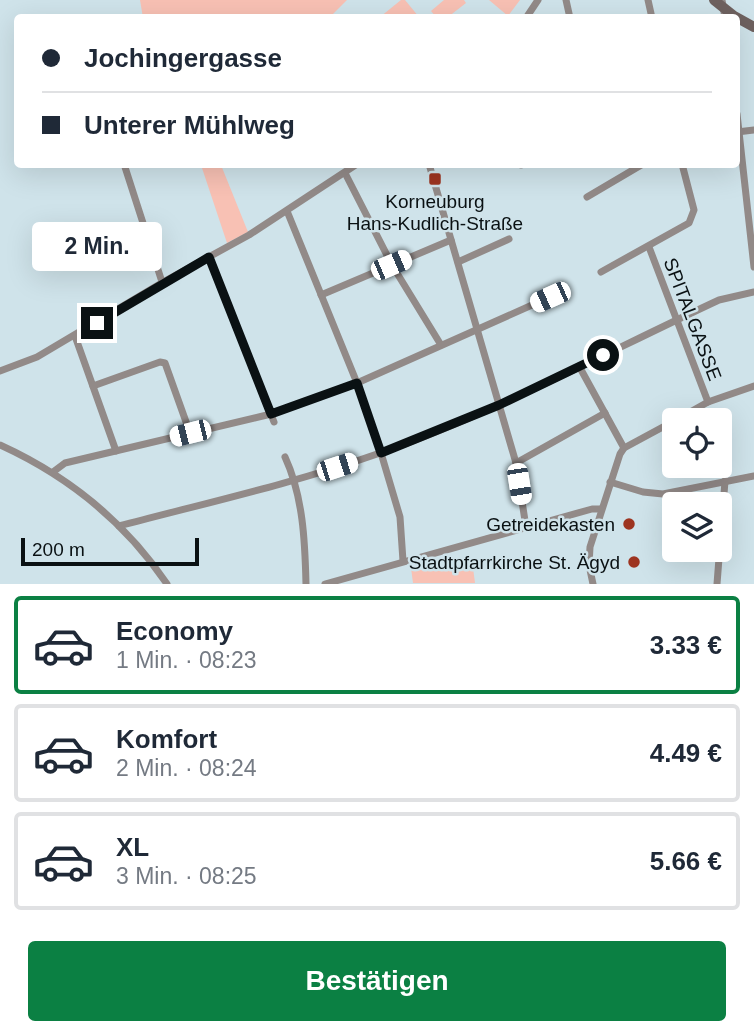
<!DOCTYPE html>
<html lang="de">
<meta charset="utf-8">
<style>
:root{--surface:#fff;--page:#f6f6f7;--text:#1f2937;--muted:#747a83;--line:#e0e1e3;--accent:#0b8043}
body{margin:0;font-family:Helvetica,sans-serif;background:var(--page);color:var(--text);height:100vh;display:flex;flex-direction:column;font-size:26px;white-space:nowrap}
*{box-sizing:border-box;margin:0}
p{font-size:23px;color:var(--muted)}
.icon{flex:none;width:38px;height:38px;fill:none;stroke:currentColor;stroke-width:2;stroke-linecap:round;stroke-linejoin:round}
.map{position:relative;height:584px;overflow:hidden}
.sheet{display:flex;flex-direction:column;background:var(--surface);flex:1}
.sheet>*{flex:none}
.guide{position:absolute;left:14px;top:14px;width:726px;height:154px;border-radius:7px;box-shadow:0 7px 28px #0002;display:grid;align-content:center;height:154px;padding:0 28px;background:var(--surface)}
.buttons{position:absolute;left:662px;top:408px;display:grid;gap:14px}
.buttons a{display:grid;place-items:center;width:70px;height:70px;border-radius:7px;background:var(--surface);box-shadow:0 7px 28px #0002;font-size:35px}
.scale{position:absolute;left:21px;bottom:18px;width:178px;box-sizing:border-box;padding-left:7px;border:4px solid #0a1113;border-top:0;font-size:19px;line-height:24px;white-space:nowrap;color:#0a1113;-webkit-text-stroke:5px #cfe3ea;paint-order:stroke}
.end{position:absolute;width:32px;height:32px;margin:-16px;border:9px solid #0a1113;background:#fff;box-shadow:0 0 0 4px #fff}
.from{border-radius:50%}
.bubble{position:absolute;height:49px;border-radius:7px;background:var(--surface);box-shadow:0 7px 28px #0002;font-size:23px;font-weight:700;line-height:49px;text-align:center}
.car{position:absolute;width:21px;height:42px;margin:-21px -10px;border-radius:9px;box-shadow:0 0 5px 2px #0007;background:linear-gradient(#fff 24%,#345 0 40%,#fff 0 76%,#345 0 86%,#fff 0)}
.guide b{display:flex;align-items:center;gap:24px;height:66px;font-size:26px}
.guide b+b{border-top:2px solid var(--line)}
.guide i{width:18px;height:18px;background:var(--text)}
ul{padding:12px 0 0;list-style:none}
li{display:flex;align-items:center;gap:21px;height:98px;margin:0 14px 10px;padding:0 14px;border:4px solid var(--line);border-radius:7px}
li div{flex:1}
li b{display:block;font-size:26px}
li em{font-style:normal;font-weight:700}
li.selected{border-color:var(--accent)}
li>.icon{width:63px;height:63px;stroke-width:1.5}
.button{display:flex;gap:14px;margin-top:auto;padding:14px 28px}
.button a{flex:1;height:80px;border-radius:7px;background:var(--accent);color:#fff;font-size:28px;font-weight:700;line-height:80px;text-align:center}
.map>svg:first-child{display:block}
.green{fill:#f8c1b4}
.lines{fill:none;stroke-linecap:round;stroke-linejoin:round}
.street{stroke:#928a88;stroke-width:7}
.secondary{stroke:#6e615f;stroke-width:10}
.route{stroke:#0a1113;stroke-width:9}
.poi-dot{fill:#9d3420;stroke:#cfe3ea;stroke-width:2.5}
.labels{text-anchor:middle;stroke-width:5;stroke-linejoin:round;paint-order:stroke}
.poi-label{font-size:19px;fill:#0a1113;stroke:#cfe3ea;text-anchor:end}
.street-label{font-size:19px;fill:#0a1113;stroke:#cfe3ea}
</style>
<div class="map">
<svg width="754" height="584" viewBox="0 0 754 584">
<rect width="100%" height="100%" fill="#cfe3ea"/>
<!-- green -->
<g class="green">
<polygon points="140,0 347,0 330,17 143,18"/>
<polygon points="401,0 405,0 419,17 380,17"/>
<polygon points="444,0 464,0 466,3 448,17 436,17 431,11"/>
<polygon points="489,0 520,0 508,16"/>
<polygon points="201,165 221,165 248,232 227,243"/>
<polygon points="472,560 475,583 413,583 411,568"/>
</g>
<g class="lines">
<!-- street -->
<g class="street">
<polyline points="566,0 570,18"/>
<polyline points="648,0 652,18"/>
<polyline points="722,0 725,18"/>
<polyline points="526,18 538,0"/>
<polyline points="737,114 754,267"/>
<polyline points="737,132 754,130"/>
<polyline points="124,164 162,282"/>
<polyline points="429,164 516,463 526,527"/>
<polyline points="521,164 521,165"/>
<polyline points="345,173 392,265 441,345"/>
<polyline points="587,197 643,164"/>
<polyline points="287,211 357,383 381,453 400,517 403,561"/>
<polyline points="649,247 708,402"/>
<polyline points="209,257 274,422"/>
<polyline points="458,262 509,239"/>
<polyline points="601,272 689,223 694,210 682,164"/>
<polyline points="321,295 451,240"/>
<polyline points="75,336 116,451"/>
<polyline points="579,366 624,448"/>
<polyline points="0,371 37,357 165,281 249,235 357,164"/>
<polyline points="93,386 160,362 165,363 190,433"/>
<polyline points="676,420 708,402 754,386"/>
<path d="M 0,445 C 68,476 125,522 167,584"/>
<path d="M 285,457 C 303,496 305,541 306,584"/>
<polyline points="516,463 605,413"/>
<polyline points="53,472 65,463 271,414 357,383 550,297"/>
<polyline points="610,482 643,492 663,494 754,476"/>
<path d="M 119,526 C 206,503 295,483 380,453 C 497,412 607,352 719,300 L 754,292"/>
<polyline points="325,584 592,509 601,509"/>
<polyline points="593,584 589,565 590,547 620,454 624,448 674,421"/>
<polyline points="717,584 725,481"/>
</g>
<!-- secondary -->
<polyline class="secondary" points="714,0 734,16 754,27"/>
</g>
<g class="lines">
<!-- route -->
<polyline class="route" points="97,323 209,257 271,414 357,383 381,453 499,405 603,355"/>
</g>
<!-- markers -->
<g class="poi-dot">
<rect x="428" y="172" width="14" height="14" rx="3.5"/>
<circle cx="629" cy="524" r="7"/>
<circle cx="634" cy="562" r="7"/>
</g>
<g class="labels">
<!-- poi labels -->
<g class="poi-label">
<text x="435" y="208" text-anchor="middle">Korneuburg<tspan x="435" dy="22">Hans-Kudlich-Straße</tspan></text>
<text x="615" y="531">Getreidekasten</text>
<text x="620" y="569">Stadtpfarrkirche St. Ägyd</text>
</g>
<!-- street labels -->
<g class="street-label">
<text transform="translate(693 319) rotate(69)" y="7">SPITALGASSE</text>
</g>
</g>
</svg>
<div class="buttons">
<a><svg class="icon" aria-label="locate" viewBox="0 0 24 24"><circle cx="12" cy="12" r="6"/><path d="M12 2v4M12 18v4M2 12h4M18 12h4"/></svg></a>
<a><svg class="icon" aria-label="layers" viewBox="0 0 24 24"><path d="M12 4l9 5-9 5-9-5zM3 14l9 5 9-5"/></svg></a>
</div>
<div class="scale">200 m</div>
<i class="end from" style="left:603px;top:355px"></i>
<i class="end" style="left:97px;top:323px"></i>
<div class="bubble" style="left:32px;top:222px;width:130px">2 Min.</div>
<i class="car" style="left:391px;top:265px;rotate:67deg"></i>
<i class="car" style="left:550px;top:297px;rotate:246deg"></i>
<i class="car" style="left:190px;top:433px;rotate:256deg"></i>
<i class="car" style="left:337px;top:467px;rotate:72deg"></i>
<i class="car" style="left:519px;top:484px;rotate:171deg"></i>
<div class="guide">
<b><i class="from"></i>Jochingergasse</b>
<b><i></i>Unterer Mühlweg</b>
</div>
</div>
<section class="sheet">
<ul>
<li class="selected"><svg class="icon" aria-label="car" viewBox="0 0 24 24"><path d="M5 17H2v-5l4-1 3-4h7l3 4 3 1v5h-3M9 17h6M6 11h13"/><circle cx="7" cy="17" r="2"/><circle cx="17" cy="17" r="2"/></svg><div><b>Economy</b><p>1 Min. · 08:23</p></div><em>3.33 €</em></li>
<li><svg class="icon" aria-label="car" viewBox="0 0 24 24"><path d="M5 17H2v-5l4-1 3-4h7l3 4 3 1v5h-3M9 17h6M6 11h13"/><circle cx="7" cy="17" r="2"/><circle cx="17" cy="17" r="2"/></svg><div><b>Komfort</b><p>2 Min. · 08:24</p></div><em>4.49 €</em></li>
<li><svg class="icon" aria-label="car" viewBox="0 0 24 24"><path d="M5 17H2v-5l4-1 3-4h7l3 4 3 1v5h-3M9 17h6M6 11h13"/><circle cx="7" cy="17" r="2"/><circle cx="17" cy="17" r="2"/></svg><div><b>XL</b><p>3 Min. · 08:25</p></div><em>5.66 €</em></li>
</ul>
<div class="button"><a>Bestätigen</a></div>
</section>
